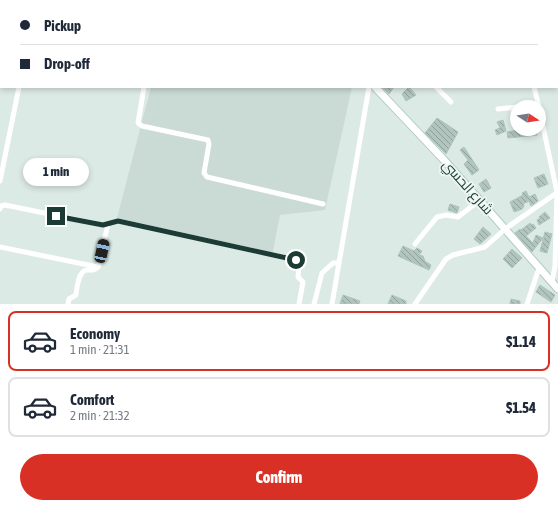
<!DOCTYPE html>
<meta charset="utf-8">
<style>
:root{--surface:#fff;--page:#f6f6f7;--text:#1f2937;--muted:#747a83;--line:#e0e1e3;--accent:#d93025}
body{margin:0;font-family:"Asap Condensed",Cairo,sans-serif;background:var(--page);color:var(--text);height:100vh;display:flex;flex-direction:column;font-size:15px;white-space:nowrap}
*{box-sizing:border-box;margin:0}
p{font-size:13px;color:var(--muted)}
.icon{flex:none;width:22px;height:22px;fill:none;stroke:currentColor;stroke-width:2;stroke-linecap:round;stroke-linejoin:round}
.map{position:relative;height:304px;overflow:hidden}
.details{display:flex;flex-direction:column;background:var(--surface);flex:1}
.details>*{flex:none}
.top-card{position:absolute;left:0px;top:0px;width:558px;height:88px;box-shadow:0 2px 6px #0003;display:grid;align-content:center;height:88px;padding:0 20px;background:var(--surface)}
.needle{width:26px;rotate:102deg}
.fabs{position:absolute;left:510px;top:100px;display:grid;gap:8px}
.fabs a{display:grid;place-items:center;width:36px;height:36px;border-radius:50%;background:var(--surface);box-shadow:0 2px 6px #0003;font-size:20px}
.end{position:absolute;width:18px;height:18px;margin:-9px;border:5px solid #1d3b35;background:#fff;box-shadow:0 0 0 2px #fff}
.from{border-radius:50%}
.bubble{position:absolute;height:28px;border-radius:14px;background:var(--surface);box-shadow:0 2px 6px #0003;font-size:13px;font-weight:800;line-height:28px;text-align:center}
.car{position:absolute;width:12px;height:24px;margin:-12px -6px;border-radius:5px;box-shadow:0 0 3px 1px #0007;background:linear-gradient(#222 24%,#8ab4d8 0 40%,#222 0 76%,#8ab4d8 0 86%,#222 0)}
.top-card b{display:flex;align-items:center;gap:14px;height:38px;font-size:15px}
.top-card b+b{border-top:1px solid var(--line)}
.top-card i{width:10px;height:10px;background:var(--text)}
ul{padding:7px 0 0;list-style:none}
li{display:flex;align-items:center;gap:12px;height:60px;margin:0 8px 6px;padding:0 12px;border:2px solid var(--line);border-radius:8px}
li div{flex:1}
li b{display:block;font-size:15px}
li em{font-style:normal;font-weight:800}
li.selected{border-color:var(--accent)}
li>.icon{width:36px;height:36px;stroke-width:1.5}
.action{display:flex;gap:8px;margin-top:auto;padding:8px 20px}
.action a{flex:1;height:46px;border-radius:24px;background:var(--accent);color:#fff;font-size:16px;font-weight:800;line-height:46px;text-align:center}
.map>svg:first-child{display:block}
.built{fill:#cadad4}
.building{fill:url(#building-back-hatch);stroke:#aec4bc}
.lines{fill:none;stroke-linecap:round;stroke-linejoin:round}
.secondary-casing{stroke:#aecbc2;stroke-width:9}
.street{stroke:#fff;stroke-width:5}
.secondary{stroke:#fff;stroke-width:7}
.route{stroke:#1d3b35;stroke-width:5}
.labels{text-anchor:middle;stroke-width:3.5;stroke-linejoin:round;paint-order:stroke}
.street-label{font-size:14px;fill:#1d3b35;stroke:#edf7f2}
</style>
<div class="map">
<svg width="558" height="304" viewBox="0 0 558 304">
<defs>
<pattern id="building-back-hatch" width="6" height="6" patternUnits="userSpaceOnUse"><rect width="6" height="6" fill="#b1c5be"/><path d="M-1 5l2 2M0 0l6 6M5-1l2 2" fill="none" stroke="#8fa19b"/></pattern>
</defs>
<rect width="100%" height="100%" fill="#dceae5"/>
<!-- built -->
<g class="built">
<polygon points="174,0 249,0 250,1 173,1"/>
<polygon points="151,87 352,87 325,210 280,215 272,256 117,218"/>
</g>
<!-- building -->
<g class="building">
<polygon points="382,87 394,87 389,94"/>
<polygon points="409,87 416,95 406,101 402,94"/>
<polygon points="437,118 458,132 446,154 425,133"/>
<polygon points="503,120 506,131 497,135 495,130 500,128 497,122"/>
<polygon points="524,129 536,129 537,135 508,138 507,132"/>
<polygon points="464,147 479,170 472,175 464,164 468,160 460,150"/>
<polygon points="544,174 548,184 538,188 534,178"/>
<polygon points="486,179 491,188 484,192 479,184"/>
<polygon points="526,191 529,197 535,194 538,201 531,206 529,201 523,204 524,206 522,209 514,212 510,202 523,195 522,193"/>
<polygon points="450,204 459,207 457,213 448,210"/>
<polygon points="545,212 550,218 539,225 537,220 540,218 539,217"/>
<polygon points="530,223 531,225 533,224 536,228 526,236 533,243 536,235 543,238 532,252 515,233 520,229 521,230"/>
<polygon points="483,227 491,234 480,244 474,239"/>
<polygon points="545,232 552,234 547,253 540,251"/>
<polygon points="403,246 414,251 417,248 422,251 419,255 423,256 425,261 431,265 429,270 398,256"/>
<polygon points="512,249 522,258 512,268 503,259"/>
<polygon points="540,285 555,295 551,302 536,292"/>
<polygon points="343,295 360,301 359,304 340,304"/>
<polygon points="392,295 406,301 406,304 388,304"/>
<polygon points="511,299 520,301 520,304 510,304"/>
</g>
<g class="lines">
<!-- secondary casing -->
<g class="secondary-casing">
<g id="secondary">
<polyline points="270,0 272,1"/>
<polyline points="375,87 444,160 558,289"/>
</g>
</g>
<!-- street -->
<g class="street">
<polyline points="395,0 398,1"/>
<polyline points="512,0 512,1"/>
<polyline points="37,1 37,0"/>
<polyline points="163,1 163,0"/>
<polyline points="388,1 388,0"/>
<polyline points="0,80 1,80"/>
<polyline points="0,84 1,84"/>
<polyline points="144,87 138,123 142,126 208,140 209,144 204,173 207,177 323,204"/>
<polyline points="436,87 451,102"/>
<polyline points="534,87 539,107"/>
<polyline points="539,108 557,192 555,266 552,282"/>
<polyline points="498,109 538,105"/>
<polyline points="0,181 19,87"/>
<polyline points="0,209 1,206 5,205 103,225 118,221 296,260 299,265 298,277 303,282 299,304"/>
<polyline points="415,244 437,217 446,215 458,217 480,200"/>
<polyline points="0,247 98,267"/>
<path d="M 68,304 L 69,299 L 76,295 C 77,288 78,271 87,270 C 92,270 94,271 98,267 L 108,224"/>
<polyline points="314,304 322,273 333,263 339,263"/>
<polyline points="332,304 369,87"/>
<polyline points="415,304 446,259 453,255 485,247 505,229 558,192"/>
<polyline points="527,304 539,268"/>
</g>
<!-- secondary -->
<use href="#secondary" class="secondary"/>
</g>
<g class="lines">
<!-- route -->
<polyline class="route" points="56,216 103,225 118,221 296,260"/>
</g>
<g class="labels">
<!-- street labels -->
<g class="street-label">
<text transform="translate(468 187) rotate(48)" y="5">شارع الحسي</text>
</g>
</g>
</svg>
<div class="fabs">
<a><svg class="needle" viewBox="-14 -14 28 28"><path d="M0-13l5 13h-10z" fill="#e53935"/><path d="M0 13l5-13h-10z" fill="#747a83"/></svg></a>
</div>
<i class="end from" style="left:296px;top:260px"></i>
<i class="end" style="left:56px;top:216px"></i>
<div class="bubble" style="left:23px;top:158px;width:66px">1 min</div>
<i class="car" style="left:102px;top:251px;rotate:12deg"></i>
<div class="top-card">
<b><i class="from"></i>Pickup</b>
<b><i></i>Drop-off</b>
</div>
</div>
<section class="details">
<ul>
<li class="selected"><svg class="icon" aria-label="car" viewBox="0 0 24 24"><path d="M5 17H2v-5l4-1 3-4h7l3 4 3 1v5h-3M9 17h6M6 11h13"/><circle cx="7" cy="17" r="2"/><circle cx="17" cy="17" r="2"/></svg><div><b>Economy</b><p>1 min · 21:31</p></div><em>$1.14</em></li>
<li><svg class="icon" aria-label="car" viewBox="0 0 24 24"><path d="M5 17H2v-5l4-1 3-4h7l3 4 3 1v5h-3M9 17h6M6 11h13"/><circle cx="7" cy="17" r="2"/><circle cx="17" cy="17" r="2"/></svg><div><b>Comfort</b><p>2 min · 21:32</p></div><em>$1.54</em></li>
</ul>
<div class="action"><a>Confirm</a></div>
</section>
